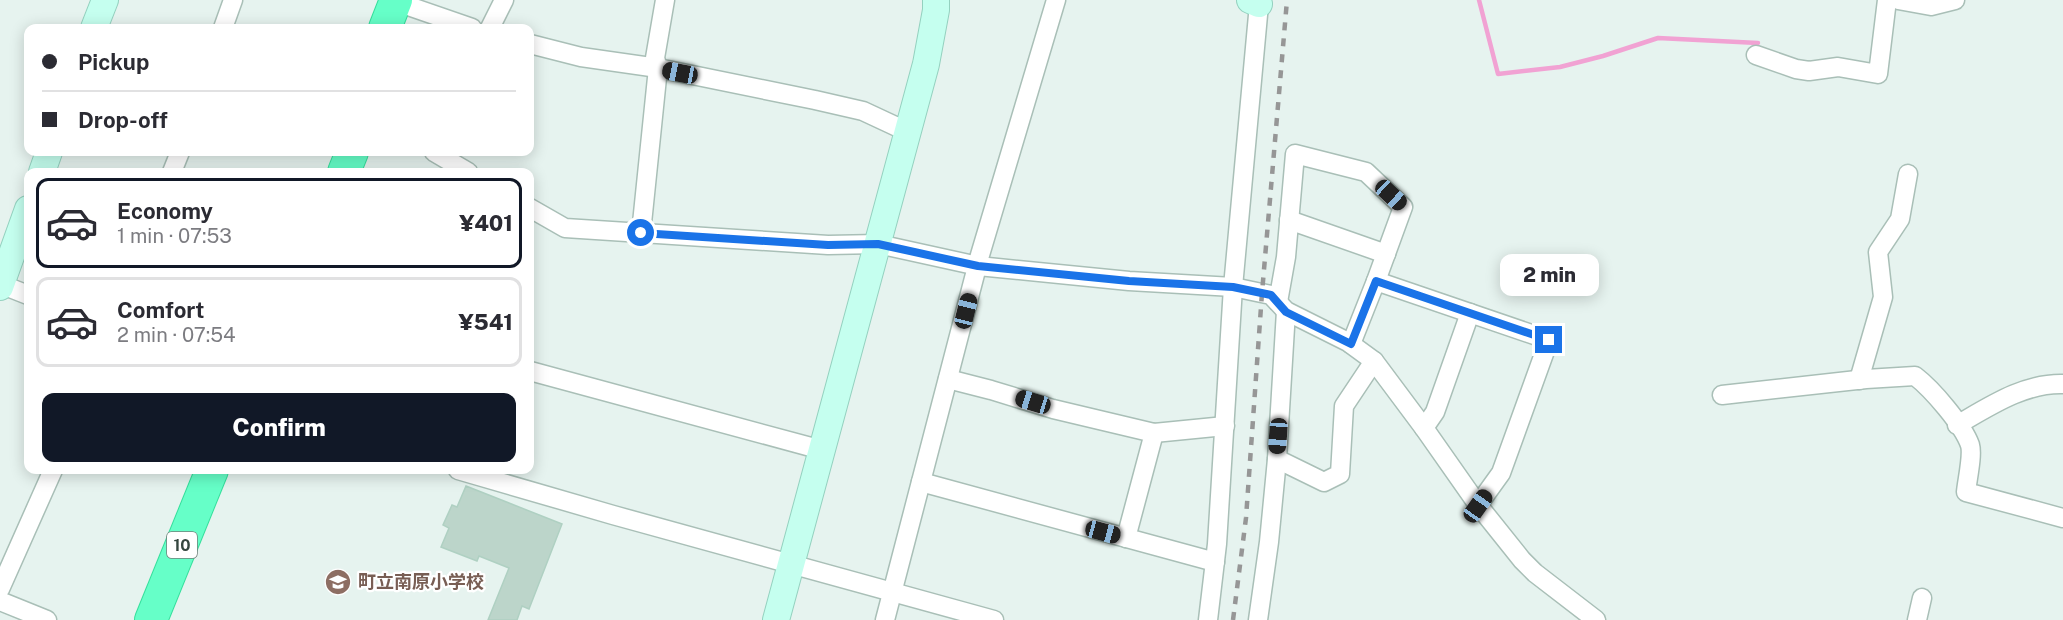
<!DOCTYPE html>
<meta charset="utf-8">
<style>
:root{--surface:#fff;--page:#f2f2f3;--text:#2b2b33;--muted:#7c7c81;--line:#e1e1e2;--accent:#111827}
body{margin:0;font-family:"Public Sans","Noto Sans JP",sans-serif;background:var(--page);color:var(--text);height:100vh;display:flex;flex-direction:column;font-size:22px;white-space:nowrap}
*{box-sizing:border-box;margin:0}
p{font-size:20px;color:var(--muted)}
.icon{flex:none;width:33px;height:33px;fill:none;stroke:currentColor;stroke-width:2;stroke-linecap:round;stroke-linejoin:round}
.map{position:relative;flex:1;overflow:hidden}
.details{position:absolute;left:24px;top:168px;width:510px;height:306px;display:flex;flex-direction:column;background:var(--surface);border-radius:12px;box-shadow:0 3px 15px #0003}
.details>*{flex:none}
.top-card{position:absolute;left:24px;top:24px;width:510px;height:132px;border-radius:12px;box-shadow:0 3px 15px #0003;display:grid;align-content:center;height:132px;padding:0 18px;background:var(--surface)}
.end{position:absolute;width:27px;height:27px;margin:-14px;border:8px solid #1a73e8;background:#fff;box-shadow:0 0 0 3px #fff}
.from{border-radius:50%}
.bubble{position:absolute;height:42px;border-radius:12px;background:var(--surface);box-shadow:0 3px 15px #0003;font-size:20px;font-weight:800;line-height:42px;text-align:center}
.car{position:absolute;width:18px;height:36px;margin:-18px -9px;border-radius:8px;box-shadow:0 0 4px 2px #0007;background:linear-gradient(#222 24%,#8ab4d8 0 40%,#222 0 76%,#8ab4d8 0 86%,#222 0)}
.top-card b{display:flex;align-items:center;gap:21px;height:57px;font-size:22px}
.top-card b+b{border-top:2px solid var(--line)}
.top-card i{width:15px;height:15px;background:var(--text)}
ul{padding:10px 0 0;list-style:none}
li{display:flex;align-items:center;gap:18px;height:90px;margin:0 12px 9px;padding:0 6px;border:3px solid var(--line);border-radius:12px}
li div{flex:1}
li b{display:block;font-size:22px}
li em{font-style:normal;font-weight:800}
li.active{border-color:var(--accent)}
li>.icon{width:54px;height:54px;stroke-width:1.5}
.primary-button{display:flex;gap:12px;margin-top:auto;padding:12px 18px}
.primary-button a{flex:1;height:69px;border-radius:12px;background:var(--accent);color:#fff;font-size:24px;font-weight:800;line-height:69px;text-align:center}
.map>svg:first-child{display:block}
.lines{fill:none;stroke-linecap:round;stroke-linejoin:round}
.stream{stroke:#f1a2d3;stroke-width:4.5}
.building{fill:#bcd5ca;stroke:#afd0c2;stroke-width:1.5}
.street-casing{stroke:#a9bfb7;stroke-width:21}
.secondary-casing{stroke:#94d1bf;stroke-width:28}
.highway-casing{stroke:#35df9c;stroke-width:34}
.street{stroke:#fff;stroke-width:18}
.secondary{stroke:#c5ffef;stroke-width:26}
.highway{stroke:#66ffc8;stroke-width:32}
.rail{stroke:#969696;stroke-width:4.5;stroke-dasharray:8 8;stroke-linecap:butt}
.route{stroke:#1a73e8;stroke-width:8}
.labels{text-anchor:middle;stroke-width:4.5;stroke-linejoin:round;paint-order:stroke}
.shield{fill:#fff;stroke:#727e79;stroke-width:1.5}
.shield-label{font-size:16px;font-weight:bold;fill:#35463f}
.education-label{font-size:18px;font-weight:bold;fill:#785e54;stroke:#fff;text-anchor:start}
</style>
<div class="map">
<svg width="2063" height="620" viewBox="0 0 2063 620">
<rect width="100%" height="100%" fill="#e6f3ef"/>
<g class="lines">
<!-- stream -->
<polyline class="stream" points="1479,0 1498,74 1560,67 1603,56 1658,38 1758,43"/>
</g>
<!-- building -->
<polygon class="building" points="466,486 562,524 529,609 522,606 517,620 488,620 509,568 479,556 477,561 441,547 449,528 443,525 452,505 457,507"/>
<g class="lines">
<!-- street casing -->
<g class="street-casing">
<g id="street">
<polyline points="391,0 472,28"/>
<polyline points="1898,0 1931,6 1955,0"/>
<polyline points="223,28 233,0"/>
<polyline points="490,28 504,0"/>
<polyline points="530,44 581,57 658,68 815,100 863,111 908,132"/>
<polyline points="1756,55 1796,69 1809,71 1838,67 1878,74 1887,0"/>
<polyline points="434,152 468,172"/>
<polyline points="172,172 180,152"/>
<polyline points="530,208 565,228 828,245 878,244 978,266 1129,281 1233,287 1271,295 1286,311 1348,342 1374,361 1424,428 1478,505 1522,560 1535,573 1596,620"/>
<polyline points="1289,220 1386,254"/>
<polyline points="641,233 658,68 655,58 665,0"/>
<polyline points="0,284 28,295"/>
<polyline points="1278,302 1286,257 1295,154 1366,172 1403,207 1376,281"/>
<polyline points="1351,344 1376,281 1549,340 1501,473 1478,505"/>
<polyline points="530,371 822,450"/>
<polyline points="948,379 991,390 1053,409 1154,433 1225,426"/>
<polyline points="1859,380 1883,297 1878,252 1900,219 1908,174"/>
<path d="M 1722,395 L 1866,379 L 1915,376 C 1932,389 1963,425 1970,445 C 1973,455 1967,481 1966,492 L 2063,518"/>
<path d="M 1957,425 C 1990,406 2024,383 2063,384"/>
<polyline points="1424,428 1435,412 1470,313"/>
<polyline points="1277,459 1324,482 1340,474 1344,406 1374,361"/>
<polyline points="458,470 613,515 994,620"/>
<polyline points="921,482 1215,562"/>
<polyline points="1126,538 1154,433"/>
<polyline points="0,589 53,470"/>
<polyline points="0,601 47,620"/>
<polyline points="885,620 980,255 1056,0"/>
<polyline points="1208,620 1217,544 1233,287 1259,4"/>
<polyline points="1258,620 1269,542 1277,459 1286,311"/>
<polyline points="1917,620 1922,598"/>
</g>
</g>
<!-- secondary casing -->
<g class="secondary-casing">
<g id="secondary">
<polyline points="1250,0 1259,4"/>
<polyline points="94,28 105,0"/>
<polyline points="42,172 49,152"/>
<polyline points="0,287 28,209"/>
<polyline points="776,620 926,64 936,10 936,0"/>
</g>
</g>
<!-- highway casing -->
<g class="highway-casing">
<g id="highway">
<polyline points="385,28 396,0"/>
<polyline points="344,172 352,152"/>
<polyline points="151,620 212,470"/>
</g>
</g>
<!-- street -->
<use href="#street" class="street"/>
<!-- secondary -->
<use href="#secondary" class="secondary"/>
<!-- highway -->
<use href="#highway" class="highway"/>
<!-- rail -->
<polyline class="rail" points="1233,620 1246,518 1262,293 1287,0"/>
</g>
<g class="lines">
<!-- route -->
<polyline class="route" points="641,233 828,245 878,244 978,266 1129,281 1233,287 1271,295 1286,312 1351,344 1376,281 1549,340"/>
</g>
<!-- icons -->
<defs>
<g id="school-disc" transform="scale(1.35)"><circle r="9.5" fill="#8d6e63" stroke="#fff"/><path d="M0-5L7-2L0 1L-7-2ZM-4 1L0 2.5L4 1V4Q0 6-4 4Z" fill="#fff"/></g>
</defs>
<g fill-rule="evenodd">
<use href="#school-disc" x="338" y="582"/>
</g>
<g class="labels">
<!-- shield labels -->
<rect class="shield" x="167" y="532" width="30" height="26" rx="4.5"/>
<g class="shield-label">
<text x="182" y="551">10</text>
</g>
<!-- education labels -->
<g class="education-label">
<text x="358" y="588">町立南原小学校</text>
</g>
</g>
</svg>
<i class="end from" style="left:641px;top:233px"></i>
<i class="end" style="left:1549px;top:340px"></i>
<div class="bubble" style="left:1500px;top:254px;width:99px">2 min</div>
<i class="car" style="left:680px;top:73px;rotate:281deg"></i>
<i class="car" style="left:1391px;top:195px;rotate:133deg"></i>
<i class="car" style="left:966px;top:311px;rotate:14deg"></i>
<i class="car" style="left:1033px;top:402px;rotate:287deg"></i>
<i class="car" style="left:1278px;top:436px;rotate:184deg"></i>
<i class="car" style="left:1478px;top:506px;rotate:35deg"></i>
<i class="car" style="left:1103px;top:532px;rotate:105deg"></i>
<div class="top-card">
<b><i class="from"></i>Pickup</b>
<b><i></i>Drop-off</b>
</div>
<section class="details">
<ul>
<li class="active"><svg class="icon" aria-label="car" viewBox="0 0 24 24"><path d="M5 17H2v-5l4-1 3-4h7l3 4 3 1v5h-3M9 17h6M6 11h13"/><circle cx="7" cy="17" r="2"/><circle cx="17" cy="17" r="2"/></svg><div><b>Economy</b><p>1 min · 07:53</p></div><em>¥401</em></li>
<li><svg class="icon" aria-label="car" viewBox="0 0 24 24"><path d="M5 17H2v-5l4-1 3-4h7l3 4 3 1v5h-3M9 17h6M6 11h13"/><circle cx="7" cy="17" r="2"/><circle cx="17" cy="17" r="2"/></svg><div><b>Comfort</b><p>2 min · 07:54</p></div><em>¥541</em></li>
</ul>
<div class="primary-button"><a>Confirm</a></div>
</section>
</div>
